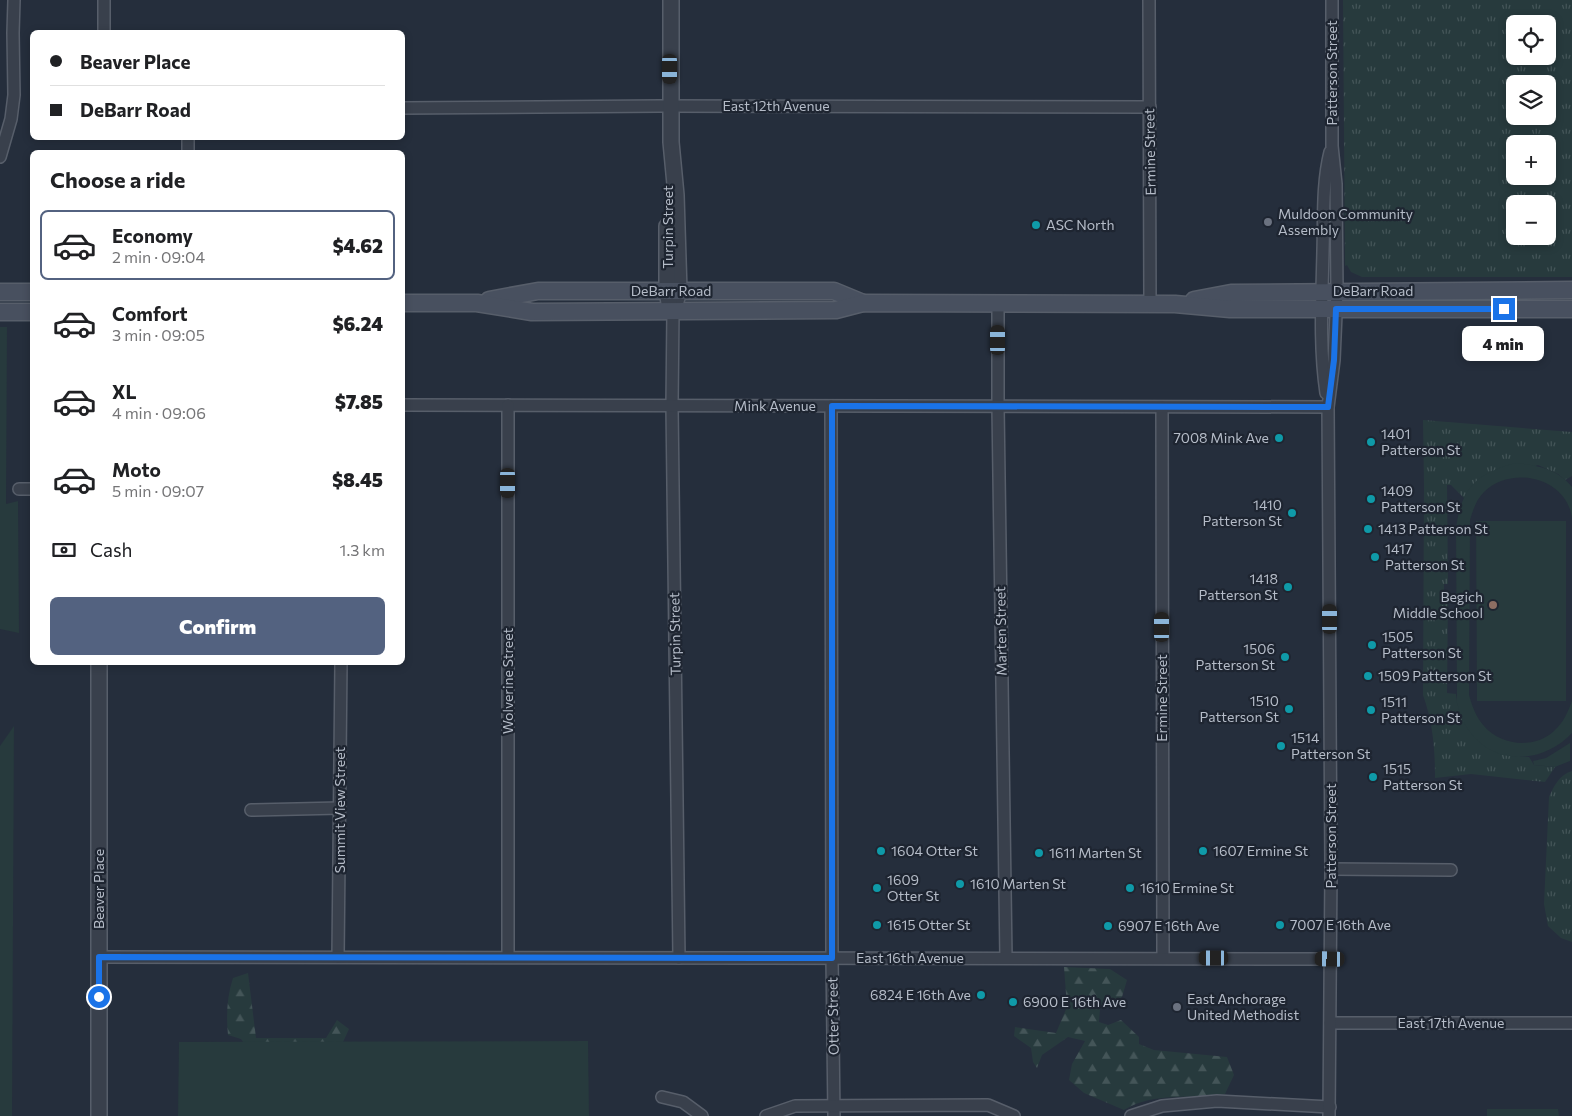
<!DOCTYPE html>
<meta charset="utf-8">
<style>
:root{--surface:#fff;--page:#f2f2f2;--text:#202124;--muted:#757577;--line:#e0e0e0;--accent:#536280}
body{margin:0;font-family:Commissioner,sans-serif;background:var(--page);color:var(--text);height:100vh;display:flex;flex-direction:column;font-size:19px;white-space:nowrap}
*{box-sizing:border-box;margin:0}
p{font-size:16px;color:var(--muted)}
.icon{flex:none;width:28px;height:28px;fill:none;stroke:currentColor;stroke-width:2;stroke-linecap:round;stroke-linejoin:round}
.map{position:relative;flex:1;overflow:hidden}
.panel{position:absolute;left:30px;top:150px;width:375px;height:515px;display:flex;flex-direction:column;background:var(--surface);border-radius:8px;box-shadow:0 2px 8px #0003}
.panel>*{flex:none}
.hud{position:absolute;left:30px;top:30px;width:375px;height:110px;border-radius:8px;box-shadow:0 2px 8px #0003;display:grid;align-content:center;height:110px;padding:0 20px;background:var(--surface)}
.tools{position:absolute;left:1506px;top:15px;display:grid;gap:10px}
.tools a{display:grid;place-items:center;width:50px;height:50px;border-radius:8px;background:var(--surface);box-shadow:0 2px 8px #0003;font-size:25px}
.end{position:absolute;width:22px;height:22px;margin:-11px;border:6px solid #1a73e8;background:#fff;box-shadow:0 0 0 2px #fff}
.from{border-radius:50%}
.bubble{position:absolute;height:35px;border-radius:8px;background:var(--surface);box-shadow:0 2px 8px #0003;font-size:16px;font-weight:800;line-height:35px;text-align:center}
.car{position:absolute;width:15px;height:30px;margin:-15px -8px;border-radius:6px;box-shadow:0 0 4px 1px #0007;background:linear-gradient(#222 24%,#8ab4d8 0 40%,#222 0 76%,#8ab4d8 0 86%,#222 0)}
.hud b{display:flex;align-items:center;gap:18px;height:48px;font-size:19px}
.hud b+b{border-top:1px solid var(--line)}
.hud i{width:12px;height:12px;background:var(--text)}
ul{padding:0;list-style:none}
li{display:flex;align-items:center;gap:15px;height:70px;margin:0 10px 8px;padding:0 10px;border:2px solid transparent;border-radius:8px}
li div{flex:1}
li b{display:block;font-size:19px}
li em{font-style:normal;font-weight:800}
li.selected{border-color:var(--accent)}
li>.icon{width:45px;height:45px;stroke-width:1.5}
h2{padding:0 20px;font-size:22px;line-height:60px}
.pay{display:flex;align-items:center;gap:12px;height:55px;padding:0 20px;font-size:19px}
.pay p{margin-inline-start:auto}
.cta{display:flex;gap:10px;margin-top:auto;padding:10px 20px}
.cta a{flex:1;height:58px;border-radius:8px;background:var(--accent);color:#fff;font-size:20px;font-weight:800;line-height:58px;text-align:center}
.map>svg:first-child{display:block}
.grass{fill:url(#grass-tufts);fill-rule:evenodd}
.forest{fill:url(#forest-firs)}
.green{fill:#273a3d}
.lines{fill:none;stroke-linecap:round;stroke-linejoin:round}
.minor-casing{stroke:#575e6a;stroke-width:14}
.tertiary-casing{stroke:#575e6a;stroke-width:18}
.secondary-casing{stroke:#575e6a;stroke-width:19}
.minor{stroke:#39404c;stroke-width:11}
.tertiary{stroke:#39404c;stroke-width:15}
.secondary{stroke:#48505f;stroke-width:16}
.route{stroke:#1a73e8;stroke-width:6}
.worship-dot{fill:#6b7280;stroke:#1e2531;stroke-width:2}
.culture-dot{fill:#0f9aa8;stroke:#1e2531;stroke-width:2}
.education-dot{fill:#8d6e63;stroke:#1e2531;stroke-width:2}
.labels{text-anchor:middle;stroke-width:4.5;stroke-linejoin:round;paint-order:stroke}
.street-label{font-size:14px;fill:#b5bcc8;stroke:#1e2531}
.poi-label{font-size:14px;fill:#b5bcc8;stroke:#1e2531;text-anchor:start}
</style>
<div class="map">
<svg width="1572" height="1116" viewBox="0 0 1572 1116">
<defs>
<pattern id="grass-tufts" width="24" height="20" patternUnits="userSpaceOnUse" patternTransform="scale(1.25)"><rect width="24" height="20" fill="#273a3d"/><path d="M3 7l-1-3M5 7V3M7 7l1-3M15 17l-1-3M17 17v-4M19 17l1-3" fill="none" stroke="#445558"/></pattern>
<pattern id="forest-firs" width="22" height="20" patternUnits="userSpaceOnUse" patternTransform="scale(1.25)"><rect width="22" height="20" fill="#273a3d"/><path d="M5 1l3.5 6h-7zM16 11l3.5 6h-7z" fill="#445558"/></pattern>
</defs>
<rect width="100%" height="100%" fill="#252e3c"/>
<!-- grass -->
<g class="grass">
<path d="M 1343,0 L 1572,0 L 1572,277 L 1362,277 L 1351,272 L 1347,265 L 1345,266 ZM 1515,24 L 1548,24 L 1548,56 L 1515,56 ZM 1515,84 L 1548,84 L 1548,116 L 1515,116 ZM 1515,144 L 1548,144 L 1548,176 L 1515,176 ZM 1515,204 L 1548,204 L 1548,236 L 1515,236 Z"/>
<path d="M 1423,420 L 1572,432 L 1572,476 L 1565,480 L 1558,474 L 1538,465 L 1472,486 L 1464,498 L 1451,485 L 1447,485 L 1448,584 L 1444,584 L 1444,594 L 1448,595 L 1447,693 L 1456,694 C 1457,704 1460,711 1464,720 C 1477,748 1500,757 1529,757 L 1534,765 L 1555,767 L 1545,782 L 1471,774 L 1435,778 C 1435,749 1433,723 1423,695 L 1424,486 Z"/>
<path d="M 1572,771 L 1572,942 L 1561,938 L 1548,926 L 1544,904 L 1549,797 C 1554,786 1559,775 1572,771 Z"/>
</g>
<!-- forest -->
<g class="forest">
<path d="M 1064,967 L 1110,969 L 1127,980 L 1122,997 L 1100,1009 L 1099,1022 L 1108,1025 L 1121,1020 L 1139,1037 L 1139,1044 L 1154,1050 L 1227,1057 L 1234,1075 L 1225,1094 C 1191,1100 1155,1091 1124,1110 L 1084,1093 L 1069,1080 L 1072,1064 L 1085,1041 L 1068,1037 L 1042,1055 L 1037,1068 L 1033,1062 L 1031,1048 L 1014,1036 L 1015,1027 L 1056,1033 L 1067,1007 Z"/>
<path d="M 248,973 L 256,1038 L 326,1038 L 337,1020 L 349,1029 L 338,1053 L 247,1047 L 241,1039 L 228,1035 C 226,1016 227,996 233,978 Z"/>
</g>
<!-- green -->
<g class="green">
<polygon points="0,327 7,327 6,504 18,501 19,633 0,629"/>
<path d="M 1515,463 C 1537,465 1558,469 1572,487 L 1572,519 C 1568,478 1512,464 1484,492 C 1476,500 1473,510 1470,520 L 1469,695 C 1472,706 1476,717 1484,726 C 1501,746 1535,749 1554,731 C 1563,723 1568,712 1572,701 L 1572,733 C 1544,763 1496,767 1470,732 C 1463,723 1460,713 1457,703 L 1456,528 C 1462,487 1476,474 1515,463 Z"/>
<polygon points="1476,521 1566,521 1566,701 1477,701"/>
<polygon points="14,726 12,1116 0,1116 0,746"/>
<polygon points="1570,743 1570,761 1555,767 1534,765 1533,761 1546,758"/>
<polygon points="588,1041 589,1116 178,1116 179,1042"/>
<polygon points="1487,1109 1558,1109 1559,1116 1487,1116"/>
</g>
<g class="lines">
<!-- minor casing -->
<g class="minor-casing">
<g id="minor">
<polyline points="104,0 104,32"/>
<polyline points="1149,0 1150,303"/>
<polyline points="402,108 660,106 1150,107"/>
<polyline points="188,138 188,152"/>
<polyline points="0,157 11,119 14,95 13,33 14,0"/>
<polyline points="998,304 998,407 1006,958"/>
<polyline points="673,311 672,406 679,958"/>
<path d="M 1326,393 C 1319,346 1322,298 1323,251 C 1324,218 1322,184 1330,152"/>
<polyline points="402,405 1328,407"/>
<polyline points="508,405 508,957"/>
<polyline points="831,406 832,958 834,1116"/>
<polyline points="1162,407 1163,958"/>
<polyline points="19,489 32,489"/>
<polyline points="251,810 340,808"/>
<polyline points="1331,869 1451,870"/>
<polyline points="99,957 1330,959"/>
<polyline points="338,957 341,662"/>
<polyline points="1330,1023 1572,1023"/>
<polyline points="662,1097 683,1102 702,1116"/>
<polyline points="766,1116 795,1106 988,1105 1014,1116"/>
<polyline points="1131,1116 1162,1106 1217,1101 1330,1107"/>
<polyline points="1329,1116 1331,869 1328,407 1334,360 1337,291 1336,184 1332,146 1332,0"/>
</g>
</g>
<!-- tertiary casing -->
<g class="tertiary-casing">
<g id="tertiary">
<polyline points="671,0 671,142 676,195 679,291 673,311"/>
<polyline points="667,226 667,291 669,303"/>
<polyline points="99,662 99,1116"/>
</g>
</g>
<!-- secondary casing -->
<g class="secondary-casing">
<g id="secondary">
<polyline points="0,292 32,292"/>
<polyline points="489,300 538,291 834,291 863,303"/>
<polyline points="1194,300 1231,293 1572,290"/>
<polyline points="402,303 477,303 532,312 836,310 863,303 1175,304 1230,309 1572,309"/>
<polyline points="0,312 32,312"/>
</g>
</g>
<!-- minor -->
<use href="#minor" class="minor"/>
<!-- tertiary -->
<use href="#tertiary" class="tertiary"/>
<!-- secondary -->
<use href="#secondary" class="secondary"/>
</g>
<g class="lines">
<!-- route -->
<polyline class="route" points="99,997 99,957 832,958 832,406 1328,407 1334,360 1336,309 1504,309"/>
</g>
<!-- markers -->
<g class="worship-dot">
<circle cx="1268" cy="222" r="5"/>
<circle cx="1177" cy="1007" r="5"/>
</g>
<g class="culture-dot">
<circle cx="1036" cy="225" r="5"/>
<circle cx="1279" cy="438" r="5"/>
<circle cx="1371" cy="442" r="5"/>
<circle cx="1371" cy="499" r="5"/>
<circle cx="1292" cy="513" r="5"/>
<circle cx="1368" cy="529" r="5"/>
<circle cx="1375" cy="557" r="5"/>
<circle cx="1288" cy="587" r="5"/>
<circle cx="1372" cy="645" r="5"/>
<circle cx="1285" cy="657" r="5"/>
<circle cx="1368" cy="676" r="5"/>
<circle cx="1289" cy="709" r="5"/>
<circle cx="1371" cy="710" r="5"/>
<circle cx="1281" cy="746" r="5"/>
<circle cx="1373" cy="777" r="5"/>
<circle cx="881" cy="851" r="5"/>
<circle cx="1203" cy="851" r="5"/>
<circle cx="1039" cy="853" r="5"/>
<circle cx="960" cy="884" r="5"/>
<circle cx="877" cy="888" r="5"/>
<circle cx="1130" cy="888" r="5"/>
<circle cx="877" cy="925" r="5"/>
<circle cx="1280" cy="925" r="5"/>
<circle cx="1108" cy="926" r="5"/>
<circle cx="981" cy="995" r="5"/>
<circle cx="1013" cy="1002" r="5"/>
</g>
<circle class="education-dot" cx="1493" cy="605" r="5"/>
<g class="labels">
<!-- street labels -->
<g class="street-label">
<text transform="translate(1332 73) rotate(-90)" y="5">Patterson Street</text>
<text x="776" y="111">East 12th Avenue</text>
<text transform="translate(1150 152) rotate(-91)" y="5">Ermine Street</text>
<text transform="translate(668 227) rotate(-90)" y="5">Turpin Street</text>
<text x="671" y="296">DeBarr Road</text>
<text x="1373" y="296">DeBarr Road</text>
<text x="775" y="411">Mink Avenue</text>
<text transform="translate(1001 631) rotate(-91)" y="5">Marten Street</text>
<text transform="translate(675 634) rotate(-91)" y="5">Turpin Street</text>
<text transform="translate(508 681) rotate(-90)" y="5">Wolverine Street</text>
<text transform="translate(1162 698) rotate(-90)" y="5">Ermine Street</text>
<text transform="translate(340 810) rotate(-90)" y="5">Summit View Street</text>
<text transform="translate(1331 836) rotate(-90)" y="5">Patterson Street</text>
<text transform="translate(99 889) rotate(-90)" y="5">Beaver Place</text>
<text x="910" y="963">East 16th Avenue</text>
<text transform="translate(833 1016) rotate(-91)" y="5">Otter Street</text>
<text x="1451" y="1028">East 17th Avenue</text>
</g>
<!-- poi labels -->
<g class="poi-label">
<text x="1278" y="219">Muldoon Community<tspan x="1278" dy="16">Assembly</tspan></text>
<text x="1046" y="230">ASC North</text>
<text x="1381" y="439">1401<tspan x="1381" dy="16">Patterson St</tspan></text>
<text x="1269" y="443" text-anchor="end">7008 Mink Ave</text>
<text x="1381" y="496">1409<tspan x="1381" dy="16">Patterson St</tspan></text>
<text x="1282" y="510" text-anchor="end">1410<tspan x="1282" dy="16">Patterson St</tspan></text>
<text x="1378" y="534">1413 Patterson St</text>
<text x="1385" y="554">1417<tspan x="1385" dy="16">Patterson St</tspan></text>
<text x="1278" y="584" text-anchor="end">1418<tspan x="1278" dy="16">Patterson St</tspan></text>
<text x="1483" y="602" text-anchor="end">Begich<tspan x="1483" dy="16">Middle School</tspan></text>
<text x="1382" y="642">1505<tspan x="1382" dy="16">Patterson St</tspan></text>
<text x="1275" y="654" text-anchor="end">1506<tspan x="1275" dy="16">Patterson St</tspan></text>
<text x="1378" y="681">1509 Patterson St</text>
<text x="1279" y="706" text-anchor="end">1510<tspan x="1279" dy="16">Patterson St</tspan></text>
<text x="1381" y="707">1511<tspan x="1381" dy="16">Patterson St</tspan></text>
<text x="1291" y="743">1514<tspan x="1291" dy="16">Patterson St</tspan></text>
<text x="1383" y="774">1515<tspan x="1383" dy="16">Patterson St</tspan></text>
<text x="891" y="856">1604 Otter St</text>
<text x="1213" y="856">1607 Ermine St</text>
<text x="1049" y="858">1611 Marten St</text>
<text x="887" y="885">1609<tspan x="887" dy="16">Otter St</tspan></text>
<text x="970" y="889">1610 Marten St</text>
<text x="1140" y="893">1610 Ermine St</text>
<text x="887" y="930">1615 Otter St</text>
<text x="1290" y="930">7007 E 16th Ave</text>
<text x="1118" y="931">6907 E 16th Ave</text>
<text x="971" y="1000" text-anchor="end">6824 E 16th Ave</text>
<text x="1187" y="1004">East Anchorage<tspan x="1187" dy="16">United Methodist</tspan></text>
<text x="1023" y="1007">6900 E 16th Ave</text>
</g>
</g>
</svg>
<div class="tools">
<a><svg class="icon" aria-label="locate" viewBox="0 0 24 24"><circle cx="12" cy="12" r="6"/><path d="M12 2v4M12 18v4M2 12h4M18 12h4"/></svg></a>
<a><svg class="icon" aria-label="layers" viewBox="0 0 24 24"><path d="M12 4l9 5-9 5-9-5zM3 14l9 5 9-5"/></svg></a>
<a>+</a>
<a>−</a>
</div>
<i class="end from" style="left:99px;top:997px"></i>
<i class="end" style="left:1504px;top:309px"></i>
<div class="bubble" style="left:1462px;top:326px;width:82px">4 min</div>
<i class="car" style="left:670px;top:69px;rotate:180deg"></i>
<i class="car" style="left:998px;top:340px;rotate:0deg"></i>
<i class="car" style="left:508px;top:483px;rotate:180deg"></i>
<i class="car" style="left:1330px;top:619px;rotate:0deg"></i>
<i class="car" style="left:1162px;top:627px;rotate:0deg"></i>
<i class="car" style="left:1214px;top:958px;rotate:270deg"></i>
<i class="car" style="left:1330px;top:959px;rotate:271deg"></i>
<div class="hud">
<b><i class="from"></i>Beaver Place</b>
<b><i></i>DeBarr Road</b>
</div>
<section class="panel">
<h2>Choose a ride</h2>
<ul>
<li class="selected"><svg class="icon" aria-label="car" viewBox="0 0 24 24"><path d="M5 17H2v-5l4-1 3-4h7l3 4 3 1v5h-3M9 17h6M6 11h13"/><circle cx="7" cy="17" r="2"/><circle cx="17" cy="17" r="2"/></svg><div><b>Economy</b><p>2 min · 09:04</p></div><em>$4.62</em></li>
<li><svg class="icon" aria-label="car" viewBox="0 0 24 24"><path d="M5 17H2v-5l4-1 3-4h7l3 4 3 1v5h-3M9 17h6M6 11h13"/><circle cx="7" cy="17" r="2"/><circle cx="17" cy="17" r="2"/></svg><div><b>Comfort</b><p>3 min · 09:05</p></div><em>$6.24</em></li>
<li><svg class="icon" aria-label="car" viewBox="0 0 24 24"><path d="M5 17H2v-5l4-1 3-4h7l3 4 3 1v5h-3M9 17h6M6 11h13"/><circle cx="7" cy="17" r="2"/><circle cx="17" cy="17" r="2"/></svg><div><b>XL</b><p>4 min · 09:06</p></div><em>$7.85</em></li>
<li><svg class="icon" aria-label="car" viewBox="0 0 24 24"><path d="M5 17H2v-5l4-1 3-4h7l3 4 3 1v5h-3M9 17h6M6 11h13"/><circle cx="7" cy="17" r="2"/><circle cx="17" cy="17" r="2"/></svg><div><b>Moto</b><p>5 min · 09:07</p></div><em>$8.45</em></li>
</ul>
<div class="pay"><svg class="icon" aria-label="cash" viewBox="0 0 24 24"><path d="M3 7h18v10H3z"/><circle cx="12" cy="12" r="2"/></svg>Cash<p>1.3 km</p></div>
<div class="cta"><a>Confirm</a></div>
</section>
</div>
